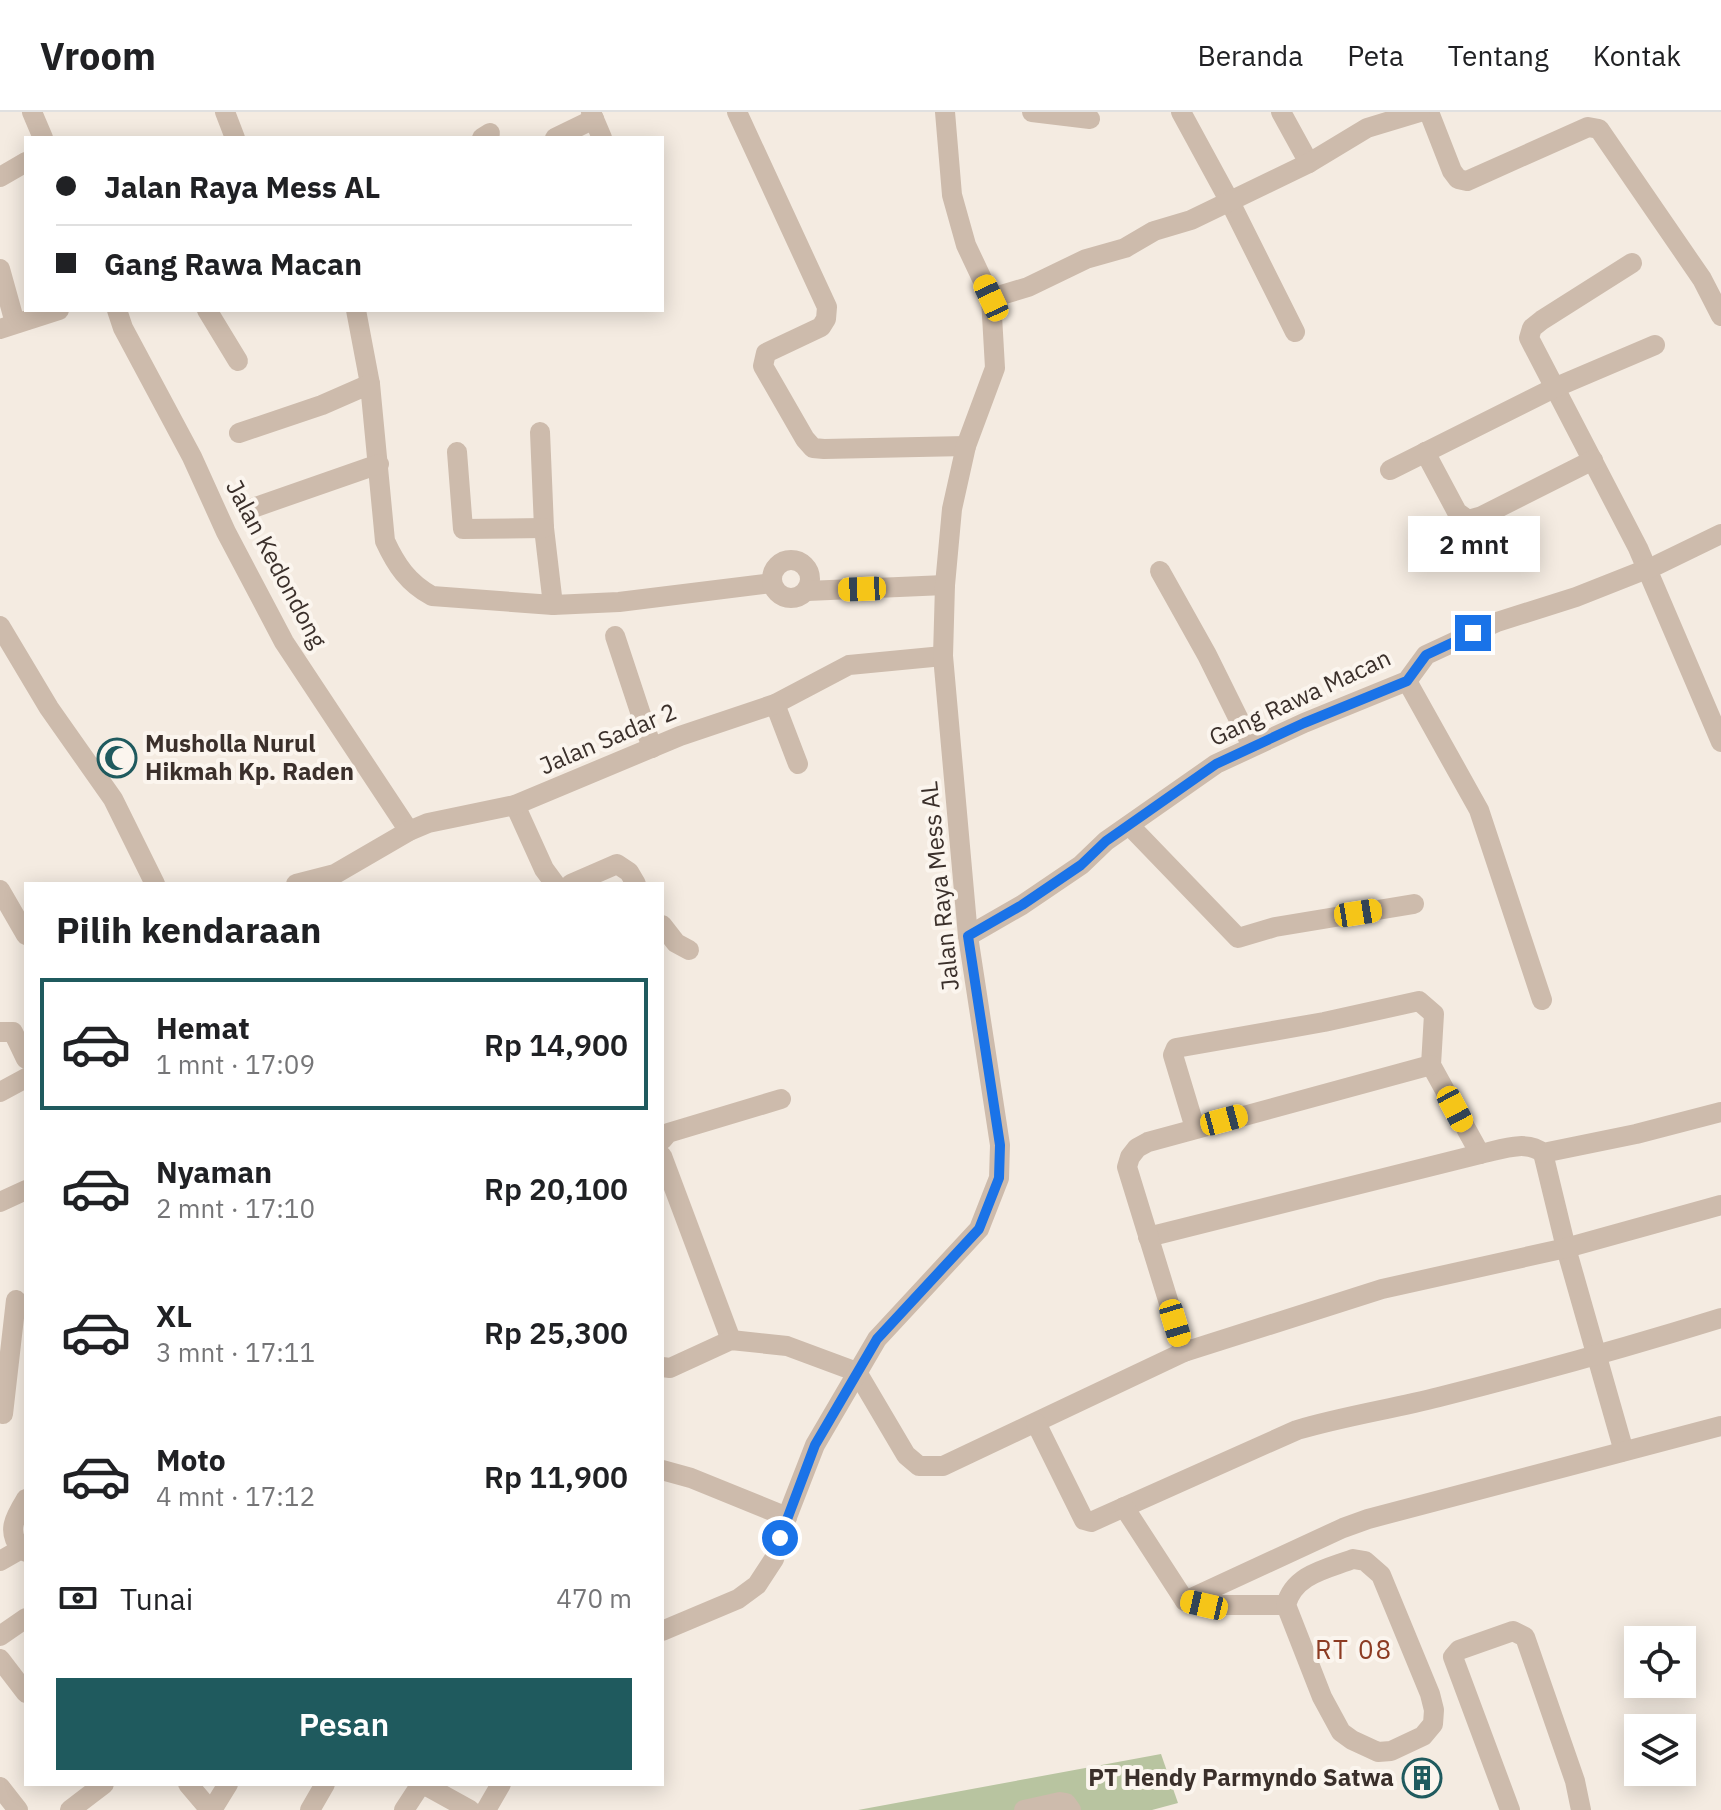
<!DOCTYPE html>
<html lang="id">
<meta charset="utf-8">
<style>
:root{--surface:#fff;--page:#f6f6f6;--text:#202124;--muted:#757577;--line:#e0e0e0;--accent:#1f5a5e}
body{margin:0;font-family:"IBM Plex Sans",sans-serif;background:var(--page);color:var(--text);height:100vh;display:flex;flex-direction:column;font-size:30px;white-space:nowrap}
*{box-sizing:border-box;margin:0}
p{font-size:26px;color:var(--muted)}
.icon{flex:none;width:44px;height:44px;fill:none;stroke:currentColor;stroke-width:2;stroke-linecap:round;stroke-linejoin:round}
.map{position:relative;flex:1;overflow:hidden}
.details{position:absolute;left:24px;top:770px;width:640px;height:904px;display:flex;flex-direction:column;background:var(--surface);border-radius:0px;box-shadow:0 4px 20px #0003}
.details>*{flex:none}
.hud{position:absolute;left:24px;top:24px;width:640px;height:176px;border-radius:0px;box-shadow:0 4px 20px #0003;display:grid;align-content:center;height:176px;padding:0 32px;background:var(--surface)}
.controls{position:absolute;left:1624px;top:1514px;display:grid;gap:16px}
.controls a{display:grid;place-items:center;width:72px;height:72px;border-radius:0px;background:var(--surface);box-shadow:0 4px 20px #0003;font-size:40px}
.end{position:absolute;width:36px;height:36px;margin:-18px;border:10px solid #1a73e8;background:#fff;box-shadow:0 0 0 4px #fff}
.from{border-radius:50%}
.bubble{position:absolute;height:56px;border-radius:0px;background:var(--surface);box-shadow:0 4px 20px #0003;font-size:26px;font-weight:600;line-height:56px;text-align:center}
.car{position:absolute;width:24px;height:48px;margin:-24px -12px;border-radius:10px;box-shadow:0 0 6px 2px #0007;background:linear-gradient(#f5c518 24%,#345 0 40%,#f5c518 0 76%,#345 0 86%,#f5c518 0)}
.hud b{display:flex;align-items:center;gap:28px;height:76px;font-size:30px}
.hud b+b{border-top:2px solid var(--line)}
.hud i{width:20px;height:20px;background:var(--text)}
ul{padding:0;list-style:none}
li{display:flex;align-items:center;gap:24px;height:132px;margin:0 16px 12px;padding:0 16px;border:4px solid transparent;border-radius:0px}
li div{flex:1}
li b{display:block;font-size:30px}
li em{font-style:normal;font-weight:600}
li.selected{border-color:var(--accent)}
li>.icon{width:72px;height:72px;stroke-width:1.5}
h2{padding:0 32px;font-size:36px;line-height:96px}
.pay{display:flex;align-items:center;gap:20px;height:88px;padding:0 32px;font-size:30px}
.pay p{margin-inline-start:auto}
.button{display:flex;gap:16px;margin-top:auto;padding:16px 32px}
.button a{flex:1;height:92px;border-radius:0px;background:var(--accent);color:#fff;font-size:32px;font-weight:600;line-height:92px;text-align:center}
header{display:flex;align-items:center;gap:48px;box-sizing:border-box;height:112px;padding:0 40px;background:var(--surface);border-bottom:2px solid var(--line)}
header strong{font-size:38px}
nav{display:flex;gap:44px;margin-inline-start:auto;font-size:28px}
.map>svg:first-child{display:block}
.green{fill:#b8c4a0}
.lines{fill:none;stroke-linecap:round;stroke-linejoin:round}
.minor{stroke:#cdbbac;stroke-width:20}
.route{stroke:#1a73e8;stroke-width:10}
.labels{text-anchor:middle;stroke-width:8;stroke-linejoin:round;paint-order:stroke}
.street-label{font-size:24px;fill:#3b302b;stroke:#fbf5ee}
.poi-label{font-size:24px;font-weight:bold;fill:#3b302b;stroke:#fbf5ee;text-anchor:start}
.neighbourhood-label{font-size:26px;letter-spacing:2px;fill:#8c3b22;stroke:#fbf5ee}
</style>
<header>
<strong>Vroom</strong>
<nav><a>Beranda</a><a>Peta</a><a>Tentang</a><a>Kontak</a></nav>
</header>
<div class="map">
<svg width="1721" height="1698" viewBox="0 0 1721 1698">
<rect width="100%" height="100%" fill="#f4ebe1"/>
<!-- green -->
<polygon class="green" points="1161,1642 1178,1691 1152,1698 858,1698"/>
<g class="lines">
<!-- minor -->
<g class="minor">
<polyline points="32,0 43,26"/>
<polyline points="225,0 235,26"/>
<polyline points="591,0 602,26"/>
<polyline points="737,0 827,195 826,207 821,215 766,241 763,254 805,327 813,336 824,337 966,334"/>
<polyline points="1032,0 1090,7"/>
<polyline points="1181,0 1230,90 1295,220"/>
<polyline points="1281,0 1309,51"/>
<polyline points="1429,0 1452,59 1458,67 1467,69 1588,15 1599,17 1702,167 1721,204"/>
<polyline points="482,26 490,21"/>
<polyline points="555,26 594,7"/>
<polyline points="0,65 26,50"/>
<polyline points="1632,151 1542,208 1532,216 1529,226 1638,436 1721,630"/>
<polyline points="0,157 15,211"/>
<polyline points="991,186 1028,175 1086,147 1125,136 1154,119 1191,108 1309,51 1367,16 1420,0"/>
<polyline points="117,198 123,216 192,345 226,420 284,530 409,719"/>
<polyline points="207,198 238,249"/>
<polyline points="356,198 370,272"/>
<polyline points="0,217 59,198"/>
<polyline points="540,320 544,416 553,493"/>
<path d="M 239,321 L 322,293 L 370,272 L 385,429 C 396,453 408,471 432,484 L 553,493 L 619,490 L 772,471"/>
<polyline points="457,340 463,417 544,416"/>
<polyline points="1425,340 1457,400 1468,408 1482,404 1593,348"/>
<polyline points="1390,358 1554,276 1655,233"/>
<polyline points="247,398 379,352"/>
<circle cx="791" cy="467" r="19"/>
<polyline points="1160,459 1207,543 1252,634"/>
<polyline points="807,479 945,473"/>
<polyline points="0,514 49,596 113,687 155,772"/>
<polyline points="615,524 652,636"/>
<polyline points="1407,569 1479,698 1542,888"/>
<polyline points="775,592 798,652"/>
<polyline points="515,693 544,757 555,772"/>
<polyline points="1130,714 1238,826 1275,815 1414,792"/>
<polyline points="296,772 335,762 409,719 428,711 515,693 680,624 775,592 849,553 943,544"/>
<polyline points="571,772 617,752 629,760 636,772"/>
<polyline points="0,778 26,823"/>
<polyline points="662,813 676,831 689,838"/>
<polyline points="968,824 1022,793 1081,753 1106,729 1216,652 1304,611 1407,569 1426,543 1497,510 1576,485 1657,453 1721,422"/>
<polyline points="0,920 13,920 26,947"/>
<polyline points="0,980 26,966"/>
<polyline points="1195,1016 1173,943 1176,936 1324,910 1419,889 1434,902 1431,953 1480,1042"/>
<polyline points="662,1028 668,1021 781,987"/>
<polyline points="1543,1041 1566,1136 1623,1336 1621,1340"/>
<polyline points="662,1044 731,1228"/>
<polyline points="0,1090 26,1078"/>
<path d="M 1148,1125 L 1480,1042 C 1500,1038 1526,1027 1543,1041 L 1636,1022 L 1721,1000"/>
<polyline points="1184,1240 1127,1055 1130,1045 1137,1036 1148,1030 1431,953"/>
<polyline points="662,1255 670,1256 731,1228 787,1234 857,1260 906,1343 919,1354 943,1354 1184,1240 1382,1177 1566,1136 1721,1093"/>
<polyline points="3,1302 16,1188"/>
<path d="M 1036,1311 L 1084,1408 L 1091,1410 L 1297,1318 C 1344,1304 1392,1297 1439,1285 C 1534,1261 1628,1235 1721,1206"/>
<polyline points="662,1358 691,1366 787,1405"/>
<polyline points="1124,1395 1185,1489 1204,1493 1286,1493"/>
<path d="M 21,1437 C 6,1419 15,1405 26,1387"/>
<path d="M 1353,1447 L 1365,1449 L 1381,1463 L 1430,1582 L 1434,1598 L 1433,1612 L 1423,1624 L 1391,1639 L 1378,1640 L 1352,1628 L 1341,1620 L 1322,1585 L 1286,1493 C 1294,1462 1327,1457 1353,1447 Z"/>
<polyline points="0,1449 21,1437 26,1440"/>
<polyline points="1185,1489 1343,1416 1368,1407 1721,1314"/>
<polyline points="662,1519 738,1487 757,1473 774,1447 787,1405 815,1333 877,1227 979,1117 999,1066 1000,1033 968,824 943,544 945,473 952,397 966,334 995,256 991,186 966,133 952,83 945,0"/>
<polyline points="0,1524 26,1506"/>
<polyline points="0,1547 26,1581"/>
<polyline points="188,1672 210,1698"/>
<polyline points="423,1672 470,1698"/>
<polyline points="0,1675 18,1698"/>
<polyline points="70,1698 104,1672"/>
<polyline points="212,1698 228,1672"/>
<polyline points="310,1698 325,1672"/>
<polyline points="404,1698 421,1672"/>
<polyline points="486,1698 501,1672"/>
<polyline points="1024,1698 1060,1690 1066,1691 1071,1698"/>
<polyline points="1510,1698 1453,1545 1459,1538 1513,1519 1525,1525 1575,1669 1581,1698"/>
</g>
</g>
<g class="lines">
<!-- route -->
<polyline class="route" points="780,1426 815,1333 877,1227 979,1117 999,1066 1000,1033 968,824 1022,793 1081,753 1106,729 1216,652 1304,611 1407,569 1426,543 1473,521"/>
</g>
<!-- icons -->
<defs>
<g id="mosque-ring" transform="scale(2)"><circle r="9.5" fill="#fbf5ee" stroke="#1f5a5e" stroke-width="1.5"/><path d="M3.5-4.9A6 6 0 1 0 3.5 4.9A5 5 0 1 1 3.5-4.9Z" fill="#1f5a5e"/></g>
<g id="building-ring" transform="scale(2)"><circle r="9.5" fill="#fbf5ee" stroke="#1f5a5e" stroke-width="1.5"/><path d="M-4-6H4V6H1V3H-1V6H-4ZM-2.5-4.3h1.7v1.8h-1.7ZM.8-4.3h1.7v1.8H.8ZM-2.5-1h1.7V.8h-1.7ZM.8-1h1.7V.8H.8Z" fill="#1f5a5e"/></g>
</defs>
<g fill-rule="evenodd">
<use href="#mosque-ring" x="117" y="646"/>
<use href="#building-ring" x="1422" y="1666"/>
</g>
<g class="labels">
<!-- street labels -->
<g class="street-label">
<text transform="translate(276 452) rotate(62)" y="8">Jalan Kedondong</text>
<text transform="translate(1300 586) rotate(-25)" y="8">Gang Rawa Macan</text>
<text transform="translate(608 627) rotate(-23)" y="8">Jalan Sadar 2</text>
<text transform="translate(940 774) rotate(-96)" y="8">Jalan Raya Mess AL</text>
</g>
<!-- poi labels -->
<g class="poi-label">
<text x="145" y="640">Musholla Nurul<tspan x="145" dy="28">Hikmah Kp. Raden</tspan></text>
<text x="1394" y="1674" text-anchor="end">PT Hendy Parmyndo Satwa</text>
</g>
<!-- neighbourhood labels -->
<g class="neighbourhood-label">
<text x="1354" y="1547">RT 08</text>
</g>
</g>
</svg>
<div class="controls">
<a><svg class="icon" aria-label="locate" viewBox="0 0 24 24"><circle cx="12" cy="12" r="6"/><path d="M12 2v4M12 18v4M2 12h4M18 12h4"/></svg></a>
<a><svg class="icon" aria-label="layers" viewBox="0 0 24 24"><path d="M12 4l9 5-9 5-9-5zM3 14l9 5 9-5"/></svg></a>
</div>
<i class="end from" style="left:780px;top:1426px"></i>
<i class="end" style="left:1473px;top:521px"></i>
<div class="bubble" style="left:1408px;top:404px;width:132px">2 mnt</div>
<i class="car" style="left:991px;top:186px;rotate:335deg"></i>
<i class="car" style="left:862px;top:477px;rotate:268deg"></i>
<i class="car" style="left:1358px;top:801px;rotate:81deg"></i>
<i class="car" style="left:1455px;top:997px;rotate:152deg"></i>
<i class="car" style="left:1224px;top:1008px;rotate:75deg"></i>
<i class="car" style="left:1175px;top:1211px;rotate:163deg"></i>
<i class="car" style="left:1204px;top:1493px;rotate:283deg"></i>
<div class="hud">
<b><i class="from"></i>Jalan Raya Mess AL</b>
<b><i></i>Gang Rawa Macan</b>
</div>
<section class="details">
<h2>Pilih kendaraan</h2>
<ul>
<li class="selected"><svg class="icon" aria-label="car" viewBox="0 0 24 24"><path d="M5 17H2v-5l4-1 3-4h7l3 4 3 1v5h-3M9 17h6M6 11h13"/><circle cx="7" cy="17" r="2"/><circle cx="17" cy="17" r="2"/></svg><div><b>Hemat</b><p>1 mnt · 17:09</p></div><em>Rp 14,900</em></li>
<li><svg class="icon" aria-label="car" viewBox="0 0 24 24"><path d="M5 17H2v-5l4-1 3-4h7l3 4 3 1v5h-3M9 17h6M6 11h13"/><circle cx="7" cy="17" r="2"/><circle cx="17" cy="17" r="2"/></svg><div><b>Nyaman</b><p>2 mnt · 17:10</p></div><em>Rp 20,100</em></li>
<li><svg class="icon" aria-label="car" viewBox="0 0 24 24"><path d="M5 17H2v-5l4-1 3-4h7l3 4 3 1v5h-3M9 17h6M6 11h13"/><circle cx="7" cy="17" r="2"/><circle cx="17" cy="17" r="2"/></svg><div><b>XL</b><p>3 mnt · 17:11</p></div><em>Rp 25,300</em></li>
<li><svg class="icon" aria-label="car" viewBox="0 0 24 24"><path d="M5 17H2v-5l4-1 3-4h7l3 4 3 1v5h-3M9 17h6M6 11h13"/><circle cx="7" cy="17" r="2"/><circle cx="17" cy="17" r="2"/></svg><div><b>Moto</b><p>4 mnt · 17:12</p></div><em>Rp 11,900</em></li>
</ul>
<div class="pay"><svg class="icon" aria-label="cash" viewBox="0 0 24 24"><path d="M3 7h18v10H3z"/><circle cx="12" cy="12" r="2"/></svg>Tunai<p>470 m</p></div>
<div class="button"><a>Pesan</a></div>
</section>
</div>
